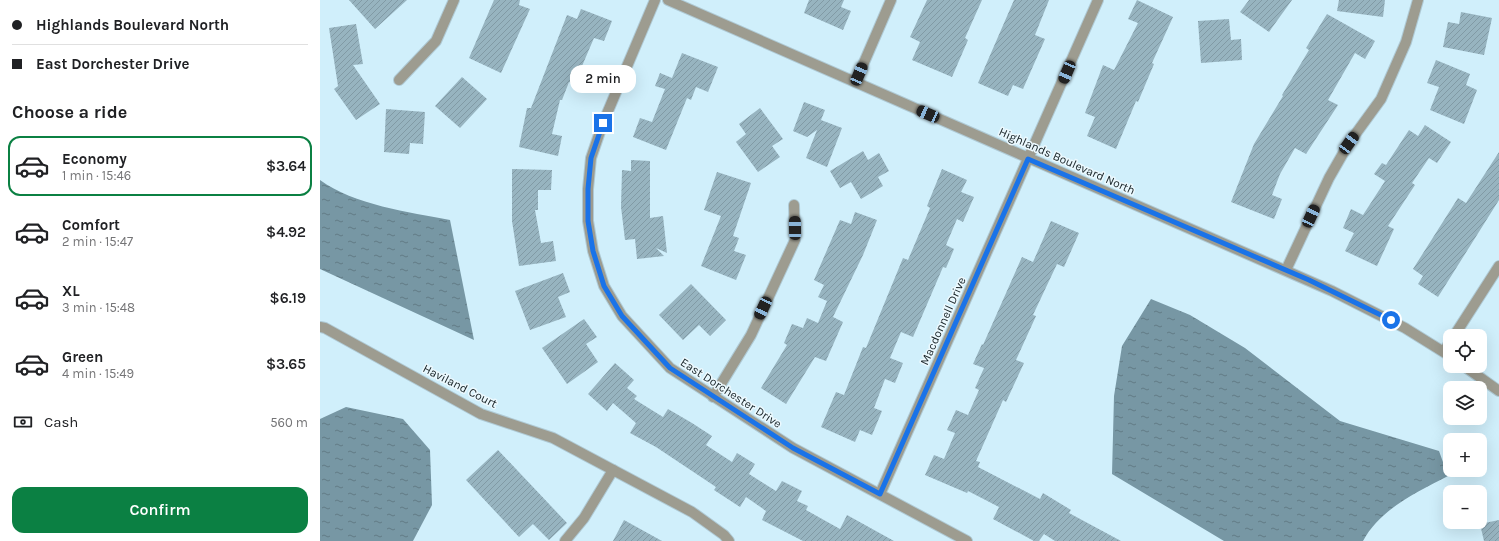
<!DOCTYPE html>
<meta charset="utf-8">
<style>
:root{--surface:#fff;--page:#f6f6f6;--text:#202124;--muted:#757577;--line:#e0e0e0;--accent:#0b8043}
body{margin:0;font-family:Karla,sans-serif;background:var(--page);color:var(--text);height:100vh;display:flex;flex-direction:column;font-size:15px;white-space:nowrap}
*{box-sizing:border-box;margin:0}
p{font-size:13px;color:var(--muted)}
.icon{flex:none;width:22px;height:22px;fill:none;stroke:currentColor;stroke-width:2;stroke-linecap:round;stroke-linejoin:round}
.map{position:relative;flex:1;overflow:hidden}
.sheet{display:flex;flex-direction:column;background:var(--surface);width:320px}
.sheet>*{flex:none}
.banner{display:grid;align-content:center;height:88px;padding:0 12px;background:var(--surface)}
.fabs{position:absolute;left:1123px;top:329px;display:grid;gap:8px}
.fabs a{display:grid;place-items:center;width:44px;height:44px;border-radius:8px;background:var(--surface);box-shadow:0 4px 16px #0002;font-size:20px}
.end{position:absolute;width:18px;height:18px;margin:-9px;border:5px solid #1a73e8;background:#fff;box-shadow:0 0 0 2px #fff}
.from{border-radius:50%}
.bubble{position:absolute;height:28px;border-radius:12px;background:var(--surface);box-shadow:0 4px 16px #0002;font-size:13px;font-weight:600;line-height:28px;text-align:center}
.car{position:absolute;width:12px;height:24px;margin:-12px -6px;border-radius:5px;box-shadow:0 0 3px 1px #0007;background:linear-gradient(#222 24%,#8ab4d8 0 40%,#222 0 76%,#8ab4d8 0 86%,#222 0)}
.banner b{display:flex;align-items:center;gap:14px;height:38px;font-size:15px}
.banner b+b{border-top:1px solid var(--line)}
.banner i{width:10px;height:10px;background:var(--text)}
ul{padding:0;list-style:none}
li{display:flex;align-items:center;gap:12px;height:60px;margin:0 8px 6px;padding:0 4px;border:2px solid transparent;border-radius:12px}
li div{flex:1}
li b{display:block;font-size:15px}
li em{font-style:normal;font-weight:600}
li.selected{border-color:var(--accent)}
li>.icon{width:36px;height:36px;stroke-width:1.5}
h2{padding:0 12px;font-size:18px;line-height:48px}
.pay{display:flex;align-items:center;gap:10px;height:44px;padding:0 12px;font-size:15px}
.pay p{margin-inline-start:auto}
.button{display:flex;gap:8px;margin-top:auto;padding:8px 12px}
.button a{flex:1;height:46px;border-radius:12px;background:var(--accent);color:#fff;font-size:16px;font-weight:600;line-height:46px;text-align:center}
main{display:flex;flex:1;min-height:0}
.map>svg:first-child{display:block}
.water{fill:url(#water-ripples)}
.building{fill:url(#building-hatch)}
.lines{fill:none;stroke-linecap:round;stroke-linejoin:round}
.minor-casing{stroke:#afcad5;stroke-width:12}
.tertiary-casing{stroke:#afcad5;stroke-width:12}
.minor{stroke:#9d9c90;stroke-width:10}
.tertiary{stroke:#9d9c90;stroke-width:10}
.route{stroke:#1a73e8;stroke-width:5}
.labels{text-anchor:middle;stroke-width:3;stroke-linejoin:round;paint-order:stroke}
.street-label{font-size:12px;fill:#162226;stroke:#ecf9fe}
</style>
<main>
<section class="sheet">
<div class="banner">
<b><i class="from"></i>Highlands Boulevard North</b>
<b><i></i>East Dorchester Drive</b>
</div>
<h2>Choose a ride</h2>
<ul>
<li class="selected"><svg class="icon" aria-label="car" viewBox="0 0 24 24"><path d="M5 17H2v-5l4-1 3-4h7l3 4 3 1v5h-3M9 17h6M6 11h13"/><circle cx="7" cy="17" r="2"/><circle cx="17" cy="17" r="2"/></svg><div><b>Economy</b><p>1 min · 15:46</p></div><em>$3.64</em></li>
<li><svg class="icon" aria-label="car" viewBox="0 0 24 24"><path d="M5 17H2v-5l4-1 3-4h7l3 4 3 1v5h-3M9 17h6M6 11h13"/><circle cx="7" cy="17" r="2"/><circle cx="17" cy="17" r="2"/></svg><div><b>Comfort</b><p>2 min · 15:47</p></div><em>$4.92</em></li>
<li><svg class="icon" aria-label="car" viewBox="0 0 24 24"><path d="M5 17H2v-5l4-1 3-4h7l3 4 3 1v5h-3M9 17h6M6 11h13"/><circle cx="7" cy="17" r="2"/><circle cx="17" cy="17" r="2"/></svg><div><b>XL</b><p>3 min · 15:48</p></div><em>$6.19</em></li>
<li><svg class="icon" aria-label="car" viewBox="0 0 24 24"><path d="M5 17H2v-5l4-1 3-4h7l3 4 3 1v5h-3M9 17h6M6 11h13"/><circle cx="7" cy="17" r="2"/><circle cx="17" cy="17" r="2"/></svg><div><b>Green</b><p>4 min · 15:49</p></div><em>$3.65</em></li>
</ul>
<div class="pay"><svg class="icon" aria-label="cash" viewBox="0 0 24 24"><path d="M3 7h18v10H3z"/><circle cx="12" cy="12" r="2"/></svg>Cash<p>560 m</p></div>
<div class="button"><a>Confirm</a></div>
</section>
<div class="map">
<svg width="1179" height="541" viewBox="0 0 1179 541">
<defs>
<pattern id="water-ripples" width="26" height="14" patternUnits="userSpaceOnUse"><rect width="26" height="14" fill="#7797a4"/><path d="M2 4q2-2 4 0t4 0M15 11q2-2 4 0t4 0" fill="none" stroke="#617b85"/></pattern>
<pattern id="building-hatch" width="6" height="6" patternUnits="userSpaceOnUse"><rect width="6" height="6" fill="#97b4c0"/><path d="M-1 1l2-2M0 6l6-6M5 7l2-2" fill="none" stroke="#819aa5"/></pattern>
</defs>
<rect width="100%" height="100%" fill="#d0effb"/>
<!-- water -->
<g class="water">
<path d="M 0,180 C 34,205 89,212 130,220 L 154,340 L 0,269 Z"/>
<path d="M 831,299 L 870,315 L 925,348 L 1020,421 L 1119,451 L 1128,476 C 1097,492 1060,509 1043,541 L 904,541 L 792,474 L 794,396 L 802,346 Z"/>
<polygon points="26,407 83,419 110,450 112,505 93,541 0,541 0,419"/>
</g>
<!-- building -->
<g class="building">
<polygon points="29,0 87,0 55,29"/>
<polygon points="174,0 200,0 199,5 210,9 181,73 149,58"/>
<polygon points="489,0 524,0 521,7 531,11 523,30 484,13"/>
<polygon points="607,0 662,0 645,38 648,40 632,77 592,60 600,42 590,37"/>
<polygon points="694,0 729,0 715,35 725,39 703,89 693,85 688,96 658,83"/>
<polygon points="817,0 853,17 832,63 834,64 818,102 816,101 796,149 767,136 775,117 765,113 783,65 794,70 818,23 808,19"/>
<polygon points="929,0 972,0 949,32 920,12"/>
<polygon points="1019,0 1065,0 1063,17 1017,11"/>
<polygon points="261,9 292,21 284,41 274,38 262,66 269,68 261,87 249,82 242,100 240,100 232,134 242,136 238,156 199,147 207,108 211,108 247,15 257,19"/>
<polygon points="1141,12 1172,18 1164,55 1123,47 1128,22 1139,24"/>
<polygon points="1007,14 1055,41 1045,59 1035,53 1008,100 1018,105 986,154 975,148 960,174 952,195 962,199 954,219 911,202 934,144 963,96 962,95 989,50 986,48"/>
<polygon points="909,19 911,40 921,39 922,60 881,63 878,21"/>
<polygon points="36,24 43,64 33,65 60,104 36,120 14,89 18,86 9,28"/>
<polygon points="362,53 398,67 388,92 376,87 371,100 367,98 346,150 313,137 320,118 332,122 345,89 335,86 340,73 352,78"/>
<polygon points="1116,60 1150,74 1146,85 1157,90 1144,124 1110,110 1119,87 1107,83"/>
<polygon points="142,77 167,99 140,128 115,106"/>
<polygon points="484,102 505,110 501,120 522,128 507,167 486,158 497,130 487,137 473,131"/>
<polygon points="440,108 463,139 452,146 460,157 438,172 416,142 426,134 419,124"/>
<polygon points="66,109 105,112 103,144 90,143 89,154 64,152"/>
<polygon points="1105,125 1131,142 1117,163 1109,158 1092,183 1095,185 1068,226 1074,229 1057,266 1025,251 1034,233 1023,228 1031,209 1043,215 1065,181 1054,174 1062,163 1066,165 1089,130 1098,136"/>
<polygon points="543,151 548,160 559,153 569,171 558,177 563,186 541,199 531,182 520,188 510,171"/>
<polygon points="1179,152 1179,200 1118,297 1098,284 1103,276 1093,269 1138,198 1146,203"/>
<polygon points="311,160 330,161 330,218 343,216 347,253 336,248 344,256 317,259 315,239 305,240 301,207 302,170 311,171"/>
<polygon points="192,169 232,170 231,190 218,190 218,210 215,210 221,243 233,241 236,261 199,266 192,221"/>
<polygon points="622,169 647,180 641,192 654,197 643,222 637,219 626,245 634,249 626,268 623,267 593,337 581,332 570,358 583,363 575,383 565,379 554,408 562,411 552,435 540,430 535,442 501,427 516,392 524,395 543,347 546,348 583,258 588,260 610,208 607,206"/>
<polygon points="397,172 431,183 413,236 419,238 414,251 426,255 416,280 381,266 401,216 384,210"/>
<polygon points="535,212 557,220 543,255 513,317 523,322 506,361 495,357 466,404 441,388 467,345 464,343 472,324 483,328 487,318 498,323 507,301 498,297 504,285 494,280 520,220 531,224"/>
<polygon points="731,221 759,233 744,267 737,264 713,315 716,316 696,360 704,363 686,402 683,400 656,461 660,462 658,467 720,499 723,493 751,510 749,513 801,541 735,541 724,534 719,541 714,541 673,519 679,507 648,491 647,493 605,475 614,455 624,459 635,433 627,430 636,410 648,415 659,390 655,388 664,368 653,364 662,344 663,345 702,257 713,262"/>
<polygon points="243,273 250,292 238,297 246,317 210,330 195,291"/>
<polygon points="371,284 406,320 390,336 379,325 363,340 339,315"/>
<polygon points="264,319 277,337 266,344 278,362 247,384 222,348"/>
<polygon points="295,363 314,380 307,388 317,396 314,399 343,417 348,409 372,423 392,436 386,445 412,462 417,453 435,464 429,474 456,491 462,481 482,491 477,501 488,506 486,510 520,529 527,515 574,541 483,541 442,520 446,511 426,497 420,507 394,490 396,487 336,447 310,433 316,423 293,403 287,411 268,394"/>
<polygon points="178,450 247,523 229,540 213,524 199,537 146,480"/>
<polygon points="304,520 342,541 293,541"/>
<polygon points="1179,520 1179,541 1164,541 1160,524"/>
</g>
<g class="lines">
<!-- minor casing -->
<g class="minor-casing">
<g id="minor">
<polyline points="335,0 283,123 271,158 268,189 268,221 273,251 284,286 302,316 350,368 473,448 647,541"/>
<polyline points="79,80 116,41 134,0"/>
<polyline points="536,81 571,0"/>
<polyline points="966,270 1009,178 1029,143 1061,99 1086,42 1098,0"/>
<polyline points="0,327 5,328 161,414 233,438 372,512 404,535 409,541"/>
<polyline points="1134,336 1179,266"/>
<polyline points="1124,351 1130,342"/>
<polyline points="393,397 431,335 475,240 474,205"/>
<polyline points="560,494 778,0"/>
<polyline points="245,541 264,518 293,470"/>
</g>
</g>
<!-- tertiary casing -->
<g class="tertiary-casing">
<g id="tertiary">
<polyline points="348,0 1012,291 1085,328 1130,356"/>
<polyline points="1144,366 1179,391"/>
</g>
</g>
<!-- minor -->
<use href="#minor" class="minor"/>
<!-- tertiary -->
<use href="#tertiary" class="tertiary"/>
</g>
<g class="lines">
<!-- route -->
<polyline class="route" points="283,123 271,158 268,189 268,221 273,251 284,286 302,316 350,368 473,448 560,494 708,159 989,280 1071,320"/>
</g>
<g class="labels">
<!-- street labels -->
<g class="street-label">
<text transform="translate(747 161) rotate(24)" y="4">Highlands Boulevard North</text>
<text transform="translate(623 321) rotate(-66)" y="4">Macdonnell Drive</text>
<text transform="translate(140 386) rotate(27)" y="4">Haviland Court</text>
<text transform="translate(411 393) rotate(33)" y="4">East Dorchester Drive</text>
</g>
</g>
</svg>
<div class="fabs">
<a><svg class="icon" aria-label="locate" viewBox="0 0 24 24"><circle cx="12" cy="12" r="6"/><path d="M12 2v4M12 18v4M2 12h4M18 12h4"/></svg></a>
<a><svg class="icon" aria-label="layers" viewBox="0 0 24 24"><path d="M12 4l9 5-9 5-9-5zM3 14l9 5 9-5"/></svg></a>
<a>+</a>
<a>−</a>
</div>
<i class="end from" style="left:1071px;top:320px"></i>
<i class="end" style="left:283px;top:123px"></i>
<div class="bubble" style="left:250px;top:65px;width:66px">2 min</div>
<i class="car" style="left:747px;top:72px;rotate:203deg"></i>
<i class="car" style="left:539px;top:74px;rotate:23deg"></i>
<i class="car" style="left:608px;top:114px;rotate:294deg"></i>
<i class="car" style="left:1029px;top:143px;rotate:36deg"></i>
<i class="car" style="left:991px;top:216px;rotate:25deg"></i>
<i class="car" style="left:475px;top:228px;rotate:359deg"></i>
<i class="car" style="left:443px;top:308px;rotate:205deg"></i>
</div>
</main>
